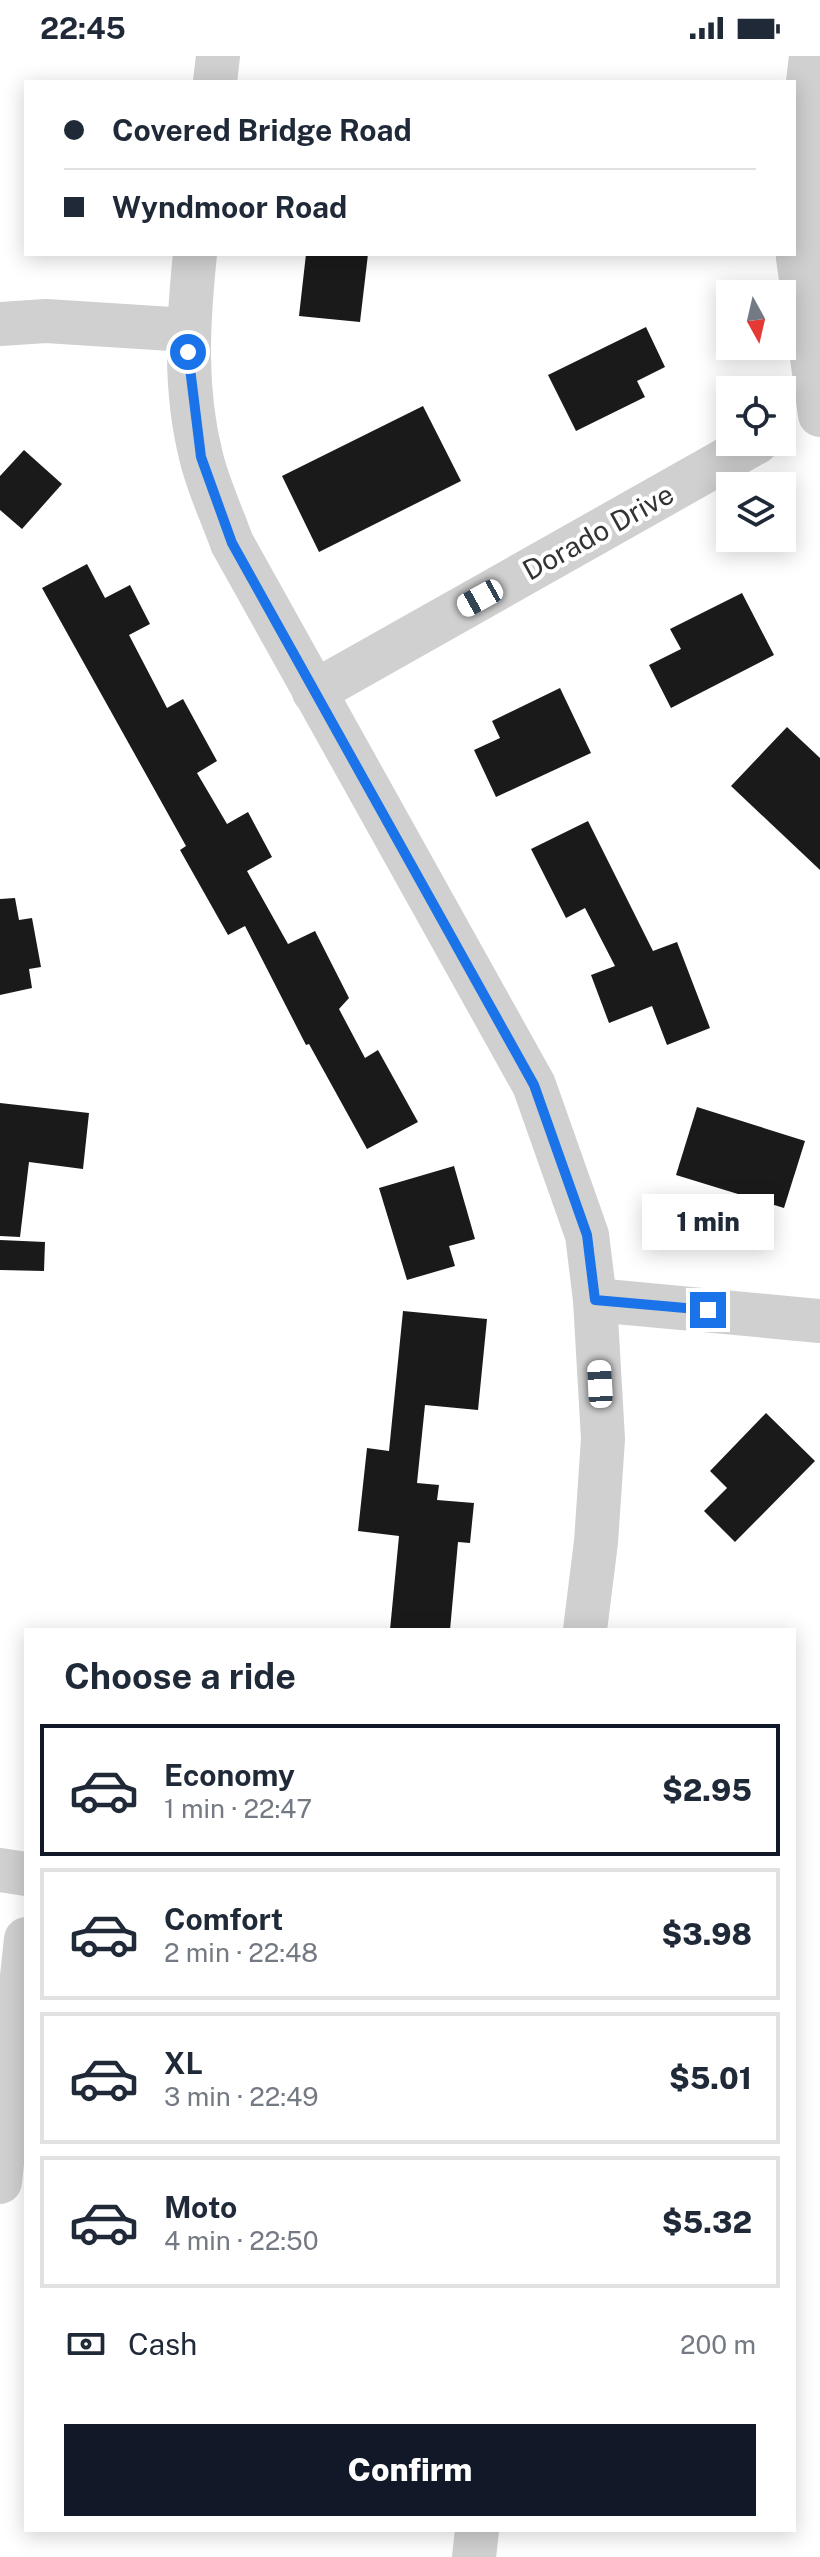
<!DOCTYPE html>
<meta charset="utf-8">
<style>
:root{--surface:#fff;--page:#f6f6f7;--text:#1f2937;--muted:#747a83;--line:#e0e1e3;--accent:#111827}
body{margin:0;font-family:"Public Sans",sans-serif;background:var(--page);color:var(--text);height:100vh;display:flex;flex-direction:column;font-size:30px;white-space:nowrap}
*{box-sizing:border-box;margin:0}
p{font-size:26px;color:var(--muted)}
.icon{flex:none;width:44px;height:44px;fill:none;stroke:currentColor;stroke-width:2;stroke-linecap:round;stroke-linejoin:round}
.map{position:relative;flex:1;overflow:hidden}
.panel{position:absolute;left:24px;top:1572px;width:772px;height:904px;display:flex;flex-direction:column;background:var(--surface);border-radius:0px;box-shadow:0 4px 20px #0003}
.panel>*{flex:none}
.banner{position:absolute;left:24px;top:24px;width:772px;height:176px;border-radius:0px;box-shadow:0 4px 20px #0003;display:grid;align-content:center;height:176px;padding:0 40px;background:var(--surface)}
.needle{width:52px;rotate:172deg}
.controls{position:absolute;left:716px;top:224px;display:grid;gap:16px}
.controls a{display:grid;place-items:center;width:80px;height:80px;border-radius:0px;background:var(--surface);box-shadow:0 4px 20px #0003;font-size:40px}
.end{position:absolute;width:36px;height:36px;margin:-18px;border:10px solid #1a73e8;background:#fff;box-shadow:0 0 0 4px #fff}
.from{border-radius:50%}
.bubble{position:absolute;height:56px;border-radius:0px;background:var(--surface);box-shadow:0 4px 20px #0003;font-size:26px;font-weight:800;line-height:56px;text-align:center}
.car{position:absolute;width:24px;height:48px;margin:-24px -12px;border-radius:10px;box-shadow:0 0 6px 2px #0007;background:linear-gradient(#fff 24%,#345 0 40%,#fff 0 76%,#345 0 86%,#fff 0)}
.banner b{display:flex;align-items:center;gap:28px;height:76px;font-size:30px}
.banner b+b{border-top:2px solid var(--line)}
.banner i{width:20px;height:20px;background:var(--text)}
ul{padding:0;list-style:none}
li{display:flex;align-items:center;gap:24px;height:132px;margin:0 16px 12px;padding:0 24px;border:4px solid var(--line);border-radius:0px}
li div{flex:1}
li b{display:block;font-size:30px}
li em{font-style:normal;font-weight:800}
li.selected{border-color:var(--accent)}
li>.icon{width:72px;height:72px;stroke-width:1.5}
h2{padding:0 40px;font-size:36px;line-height:96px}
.pay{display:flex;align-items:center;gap:20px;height:88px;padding:0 40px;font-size:30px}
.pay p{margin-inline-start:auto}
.action{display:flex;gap:16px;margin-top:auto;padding:16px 40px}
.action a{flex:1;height:92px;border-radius:0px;background:var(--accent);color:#fff;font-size:32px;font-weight:800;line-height:92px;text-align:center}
.status{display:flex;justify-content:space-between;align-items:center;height:56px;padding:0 40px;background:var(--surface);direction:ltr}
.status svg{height:22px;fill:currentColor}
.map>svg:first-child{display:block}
.building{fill:#1a1a1a}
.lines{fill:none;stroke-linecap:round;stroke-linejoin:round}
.street{stroke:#d0d0d0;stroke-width:44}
.route{stroke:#1a73e8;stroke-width:10}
.labels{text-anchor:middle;stroke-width:8;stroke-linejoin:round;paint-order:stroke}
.street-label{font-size:28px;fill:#333;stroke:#fff}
</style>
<div class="status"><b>22:45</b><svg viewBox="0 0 49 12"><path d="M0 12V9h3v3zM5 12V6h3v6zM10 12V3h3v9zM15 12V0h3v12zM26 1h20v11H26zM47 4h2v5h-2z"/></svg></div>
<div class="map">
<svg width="820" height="2501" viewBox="0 0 820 2501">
<rect width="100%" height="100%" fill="#fff"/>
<!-- building -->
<g class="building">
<polygon points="306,198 368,198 360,266 299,260"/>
<polygon points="646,271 665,311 637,325 645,341 576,375 548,319"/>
<polygon points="423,350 461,425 319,496 282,420"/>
<polygon points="24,394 62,428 22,473 0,454 0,420"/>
<polygon points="87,508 105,542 130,529 150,568 129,579 167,652 183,643 217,705 197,717 227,768 248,756 272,801 247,815 288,888 315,875 349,942 339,953 365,1002 378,994 418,1066 367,1093 309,988 306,989 245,870 228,879 180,794 186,790 42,532"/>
<polygon points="742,537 774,599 671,652 649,609 681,593 670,573"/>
<polygon points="560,632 591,697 496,741 474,694 500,682 492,665"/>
<polygon points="787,671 820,702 820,814 731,730"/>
<polygon points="588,765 653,895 677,886 710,972 667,989 652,950 609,967 591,919 615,910 585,852 566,862 531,793"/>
<polygon points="15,842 19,864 32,862 41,911 29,913 32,932 0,939 0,843"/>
<polygon points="0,1047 89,1057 83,1113 29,1106 20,1181 0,1180"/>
<polygon points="697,1051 805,1085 784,1152 676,1119"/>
<polygon points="454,1110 475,1183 449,1190 455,1210 407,1224 379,1132"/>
<polygon points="0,1184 45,1186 44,1215 0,1214"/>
<polygon points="403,1255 487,1263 478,1354 425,1349 417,1427 439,1429 437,1444 474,1447 470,1487 458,1486 450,1574 390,1574 399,1480 358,1475 367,1392 389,1395"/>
<polygon points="766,1357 815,1405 735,1486 704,1455 727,1432 710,1415"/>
</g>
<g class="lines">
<!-- street -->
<g class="street">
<polyline points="811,0 802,78 798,202 820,359"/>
<polyline points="215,26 218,0"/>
<path d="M 195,198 C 188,266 184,333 201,400 C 208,430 222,459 232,487 L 534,1029 L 587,1179 L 595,1244 L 603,1383 L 596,1486 L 585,1574"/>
<polyline points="0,268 46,265 187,274"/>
<polyline points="314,636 757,386"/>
<polyline points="595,1244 820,1265"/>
<polyline points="0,1814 26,1818"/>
<polyline points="0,2126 26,1883"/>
<polyline points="474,2501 477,2474"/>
</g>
</g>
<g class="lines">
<!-- route -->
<polyline class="route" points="188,296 201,401 232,487 534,1029 587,1179 595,1244 708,1254"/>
</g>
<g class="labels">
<!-- street labels -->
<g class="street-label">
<text transform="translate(598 476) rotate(-29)" y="10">Dorado Drive</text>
</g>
</g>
</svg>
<div class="controls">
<a><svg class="needle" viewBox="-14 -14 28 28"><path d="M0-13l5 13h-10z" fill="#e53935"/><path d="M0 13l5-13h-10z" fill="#747a83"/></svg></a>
<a><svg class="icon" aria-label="locate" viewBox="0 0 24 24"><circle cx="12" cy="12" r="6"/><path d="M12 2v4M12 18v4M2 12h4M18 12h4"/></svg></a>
<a><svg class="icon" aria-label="layers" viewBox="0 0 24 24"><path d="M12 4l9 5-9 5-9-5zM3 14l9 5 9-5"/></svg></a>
</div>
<i class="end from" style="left:188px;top:296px"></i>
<i class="end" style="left:708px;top:1254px"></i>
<div class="bubble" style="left:642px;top:1138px;width:132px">1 min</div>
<i class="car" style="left:480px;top:542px;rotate:241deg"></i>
<i class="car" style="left:600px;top:1328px;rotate:357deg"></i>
<div class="banner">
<b><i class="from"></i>Covered Bridge Road</b>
<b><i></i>Wyndmoor Road</b>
</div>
<section class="panel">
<h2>Choose a ride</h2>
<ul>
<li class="selected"><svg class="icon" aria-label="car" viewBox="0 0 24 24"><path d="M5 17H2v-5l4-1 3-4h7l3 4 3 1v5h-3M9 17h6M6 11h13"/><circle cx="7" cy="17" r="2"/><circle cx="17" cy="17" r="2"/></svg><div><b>Economy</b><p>1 min · 22:47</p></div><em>$2.95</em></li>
<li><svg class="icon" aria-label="car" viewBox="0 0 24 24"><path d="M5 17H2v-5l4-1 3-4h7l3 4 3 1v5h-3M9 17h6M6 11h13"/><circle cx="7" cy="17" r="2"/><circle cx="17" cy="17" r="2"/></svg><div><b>Comfort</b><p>2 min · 22:48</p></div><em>$3.98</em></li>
<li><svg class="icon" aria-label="car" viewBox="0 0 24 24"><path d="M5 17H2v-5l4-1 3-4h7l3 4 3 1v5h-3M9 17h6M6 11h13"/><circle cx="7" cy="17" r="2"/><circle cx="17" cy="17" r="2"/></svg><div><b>XL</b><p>3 min · 22:49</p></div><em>$5.01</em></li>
<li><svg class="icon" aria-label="car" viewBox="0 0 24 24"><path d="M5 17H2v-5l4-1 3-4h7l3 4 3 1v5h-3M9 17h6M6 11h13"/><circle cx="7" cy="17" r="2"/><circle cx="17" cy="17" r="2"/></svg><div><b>Moto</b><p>4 min · 22:50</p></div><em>$5.32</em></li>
</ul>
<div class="pay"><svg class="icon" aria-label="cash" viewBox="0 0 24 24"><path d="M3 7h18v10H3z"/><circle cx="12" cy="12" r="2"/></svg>Cash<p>200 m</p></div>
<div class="action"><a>Confirm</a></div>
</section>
</div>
